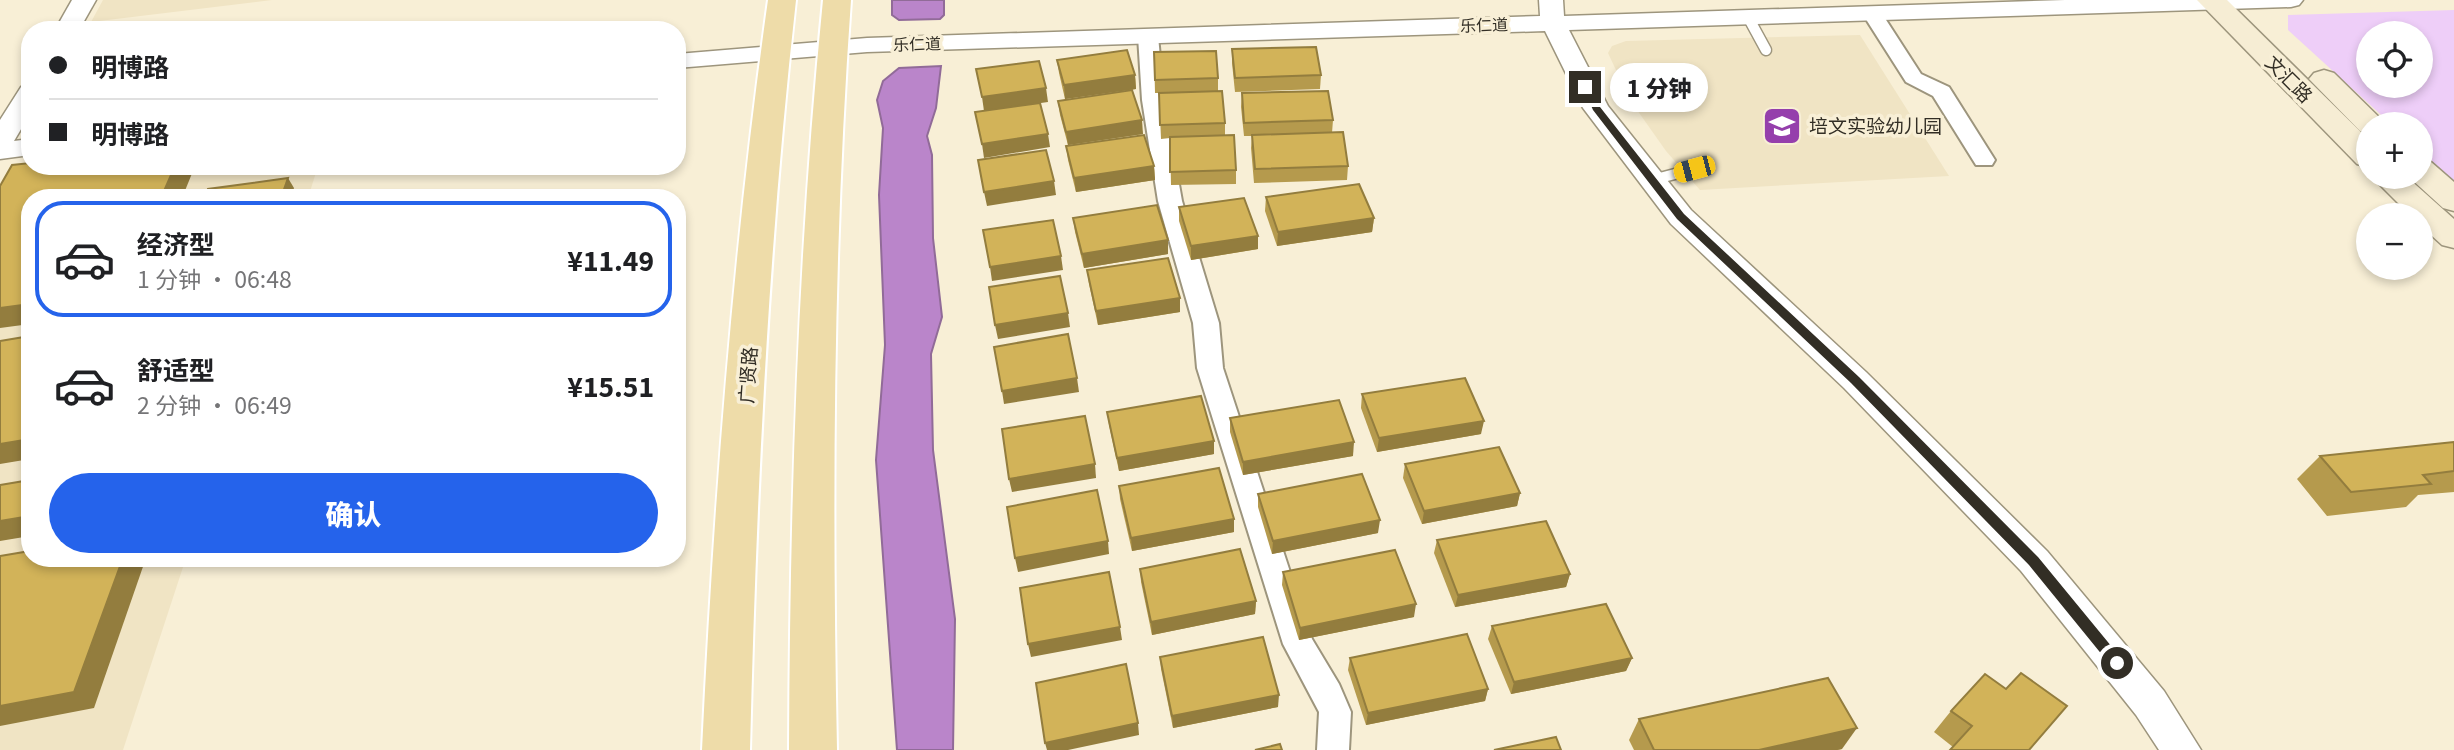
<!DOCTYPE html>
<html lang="zh">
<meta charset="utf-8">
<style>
:root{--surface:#fff;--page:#f2f2f2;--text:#202124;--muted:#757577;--line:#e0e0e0;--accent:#2563eb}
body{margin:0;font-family:Georgia,"Noto Sans SC",serif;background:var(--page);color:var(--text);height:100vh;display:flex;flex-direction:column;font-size:26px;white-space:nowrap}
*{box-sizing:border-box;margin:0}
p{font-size:23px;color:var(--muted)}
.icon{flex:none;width:38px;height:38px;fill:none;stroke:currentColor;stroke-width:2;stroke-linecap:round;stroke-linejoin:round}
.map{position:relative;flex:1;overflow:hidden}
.panel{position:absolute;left:21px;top:189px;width:665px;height:378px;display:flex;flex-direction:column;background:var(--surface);border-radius:28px;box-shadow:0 4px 10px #0003}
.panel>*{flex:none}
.top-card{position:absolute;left:21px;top:21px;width:665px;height:154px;border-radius:28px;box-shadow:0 4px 10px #0003;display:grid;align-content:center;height:154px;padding:0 28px;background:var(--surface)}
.tools{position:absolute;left:2356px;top:21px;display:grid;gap:14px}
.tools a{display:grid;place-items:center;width:77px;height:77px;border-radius:50%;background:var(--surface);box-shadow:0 4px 10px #0003;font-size:35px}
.end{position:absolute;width:32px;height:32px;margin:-16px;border:9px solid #322e25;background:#fff;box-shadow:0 0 0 4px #fff}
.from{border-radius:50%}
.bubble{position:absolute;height:49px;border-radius:24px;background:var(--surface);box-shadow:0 4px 10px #0003;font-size:23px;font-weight:800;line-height:49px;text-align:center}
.car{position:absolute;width:21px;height:42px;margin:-21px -10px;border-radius:9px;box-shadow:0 0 5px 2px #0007;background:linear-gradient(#f5c518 24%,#345 0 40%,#f5c518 0 76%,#345 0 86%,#f5c518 0)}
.top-card b{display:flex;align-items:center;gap:24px;height:66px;font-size:26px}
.top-card b+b{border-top:2px solid var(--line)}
.top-card i{width:18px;height:18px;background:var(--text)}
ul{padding:12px 0 0;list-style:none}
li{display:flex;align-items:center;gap:21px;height:116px;margin:0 14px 10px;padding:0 14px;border:4px solid transparent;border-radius:28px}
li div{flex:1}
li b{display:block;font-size:26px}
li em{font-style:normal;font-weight:800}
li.on{border-color:var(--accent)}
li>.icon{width:63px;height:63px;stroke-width:1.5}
.action{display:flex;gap:14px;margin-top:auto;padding:14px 28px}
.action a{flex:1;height:80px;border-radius:42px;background:var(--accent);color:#fff;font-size:28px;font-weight:800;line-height:80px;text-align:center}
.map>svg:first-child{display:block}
.built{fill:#f0e4c4}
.green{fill:#eecef8;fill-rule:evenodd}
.water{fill:#ba85ca;stroke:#916b98;stroke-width:2}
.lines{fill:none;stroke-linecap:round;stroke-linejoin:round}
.service-casing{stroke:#9d957d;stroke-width:13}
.minor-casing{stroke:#9d957d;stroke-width:4}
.tertiary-casing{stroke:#9d957d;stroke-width:3}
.secondary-casing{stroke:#9d957d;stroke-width:3}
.primary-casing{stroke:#fff;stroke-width:4}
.service{stroke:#fff;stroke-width:10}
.minor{fill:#fff;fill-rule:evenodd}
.tertiary{fill:#fff;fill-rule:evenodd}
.secondary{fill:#f6edd4;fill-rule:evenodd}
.primary{fill:#eedca9;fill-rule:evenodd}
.wall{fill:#b59a4d}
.shaded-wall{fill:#937d3e}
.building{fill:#d2b359;stroke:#937d3e;stroke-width:2}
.route{fill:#322e25}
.labels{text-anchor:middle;stroke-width:7;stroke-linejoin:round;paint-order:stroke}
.far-street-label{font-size:16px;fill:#322e25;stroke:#f8efd6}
.street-label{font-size:19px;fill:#322e25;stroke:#f8efd6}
.poi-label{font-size:19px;fill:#322e25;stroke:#f8efd6;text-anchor:start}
</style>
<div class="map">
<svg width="2454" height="750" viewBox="0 0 2454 750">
<rect width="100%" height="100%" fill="#f8efd6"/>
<!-- built -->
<g class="built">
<polygon points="103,0 272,0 91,22"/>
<polygon points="1860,35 1949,176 1700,190 1666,151 1630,100 1608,53 1612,46 1626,41"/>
<polygon points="30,166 318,166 308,198 30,198 30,558 186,558 123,750 0,750 0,185 15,171"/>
</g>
<!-- green -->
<path class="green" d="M 2454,10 L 2454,181 L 2420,150 L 2420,124 L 2391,124 L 2288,30 L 2288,15 ZM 2368,33 L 2420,33 L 2420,86 L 2368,86 Z"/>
<!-- water -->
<g class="water">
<polygon points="892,0 944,0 944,15 940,19 899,20 892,15"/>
<polygon points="941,66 936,108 927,136 932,155 933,238 942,317 931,354 933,450 955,619 953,750 897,750 876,460 885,345 879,195 883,128 877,100 883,81 899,68"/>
</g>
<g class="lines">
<!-- service casing -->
<g class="service-casing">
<g id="service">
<polyline points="1748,17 1766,50"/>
<polyline points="1652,180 1694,169"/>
</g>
</g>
<!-- minor casing -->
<g class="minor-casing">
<g id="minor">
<polygon points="1872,7 1879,9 1921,74 1949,87 1995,160 1992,165 1976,165 1933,96 1906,82 1862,13"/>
<polygon points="1148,30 1158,36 1164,100 1182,201 1219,323 1223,368 1312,639 1339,684 1351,712 1349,750 1317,750 1319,712 1283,644 1197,368 1193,323 1158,201 1142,100 1138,36"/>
</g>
</g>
<!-- tertiary casing -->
<g class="tertiary-casing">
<g id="tertiary">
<polygon points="72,0 96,0 79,30 55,30"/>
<polygon points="1539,0 1563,0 1564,16 2065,0 2303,0 2299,5 2291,7 1569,30 1608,106 1691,210 1866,372 2047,551 2164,691 2201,750 2159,750 2136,715 2021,571 1844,388 1671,224 1583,108 1545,31 867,52 677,68 677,54 867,38 1540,16"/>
<polygon points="30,84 30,114 14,141 30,139 30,155 0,159 0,120 21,87"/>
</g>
</g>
<!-- secondary casing -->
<g class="secondary-casing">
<g id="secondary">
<polygon points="2197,0 2227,0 2368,139 2368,167 2357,164"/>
<polygon points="2324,70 2334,73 2386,124 2368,124 2368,133 2360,131 2309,79 2314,73"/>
<polygon points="2420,159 2431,162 2454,182 2454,211 2443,208 2409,177 2420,177"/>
<polygon points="2372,177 2407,177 2454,219 2454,248 2442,245 2420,225 2420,215 2410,215"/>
</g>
</g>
<!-- primary casing -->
<g class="primary-casing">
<g id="primary">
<path d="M 768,0 L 796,0 C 768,248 756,501 750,750 L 702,750 C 714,500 733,248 768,0 Z"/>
<path d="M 823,0 L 851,0 C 833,250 832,500 837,750 L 789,750 C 790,499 798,250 823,0 Z"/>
</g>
</g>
<!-- service -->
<use href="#service" class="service"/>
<!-- minor -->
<use href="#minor" class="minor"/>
<!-- tertiary -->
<use href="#tertiary" class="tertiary"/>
<!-- secondary -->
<use href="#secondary" class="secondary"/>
<!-- primary -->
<use href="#primary" class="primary"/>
</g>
<!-- wall -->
<g class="wall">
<polygon points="1232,49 1321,75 1320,89 1235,92 1232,63"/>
<polygon points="1154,52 1218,78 1218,91 1225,123 1225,135 1236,170 1236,184 1171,185 1170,138 1161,139 1159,93 1155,93"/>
<polygon points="1057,60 1135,75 1136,89 1065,99 1059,73"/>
<polygon points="1242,93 1333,120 1332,133 1348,166 1347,180 1254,183 1251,148 1252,136 1244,136 1241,107"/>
<polygon points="1058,101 1143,134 1068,145 1060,115"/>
<polygon points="1066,146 1154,166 1155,180 1076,192 1068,160"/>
<polygon points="1266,197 1374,218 1372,232 1277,246 1265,211"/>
<polygon points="1179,207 1258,249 1191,260 1179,221"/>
<polygon points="1073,218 1168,254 1084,268 1075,232"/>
<polygon points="1087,270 1180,312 1098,325 1089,284"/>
<polygon points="1362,394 1481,434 1377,452 1361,408"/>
<polygon points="1107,412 1214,454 1119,471 1109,425"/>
<polygon points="1230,418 1353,456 1243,475 1230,432"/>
<polygon points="2454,442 2454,492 2418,495 2406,507 2327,516 2297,479 2320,456"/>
<polygon points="1405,464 1520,493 1517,506 1422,524 1403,478"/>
<polygon points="1119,486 1234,532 1132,551 1120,499"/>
<polygon points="1258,494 1378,533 1272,554 1258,507"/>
<polygon points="1437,540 1570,574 1566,587 1455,607 1434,553"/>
<polygon points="1140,569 1256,601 1255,614 1152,635 1141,582"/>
<polygon points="1283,572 1414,617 1299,640 1282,585"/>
<polygon points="1492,626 1632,658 1626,671 1511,694 1488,639"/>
<polygon points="1160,657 1278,707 1173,728 1161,669"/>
<polygon points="1350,658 1488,689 1485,701 1366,725 1348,670"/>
<polygon points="2006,689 1953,747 1934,732 1951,711"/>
<polygon points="1639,719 1842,749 1837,750 1634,750 1629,740"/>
</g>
<!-- shaded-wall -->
<g class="shaded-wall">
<polygon points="1135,75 1136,89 1065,99 1064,85"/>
<polygon points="1046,88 1048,102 984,111 982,97"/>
<polygon points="1142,120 1143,134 1068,145 1066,132"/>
<polygon points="1048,134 1050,147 984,158 982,144"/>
<polygon points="175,166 195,166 182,198 161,198"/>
<polygon points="1154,166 1155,180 1076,192 1074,178"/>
<polygon points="288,178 294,188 291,198 262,198"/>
<polygon points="1054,181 1056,195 987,206 984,192"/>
<polygon points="1374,218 1372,232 1277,246 1278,232"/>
<polygon points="1258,236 1258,249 1191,260 1191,246"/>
<polygon points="1168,240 1168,254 1084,268 1082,254"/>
<polygon points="1061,256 1063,270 992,281 990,267"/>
<polygon points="1180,298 1180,312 1098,325 1096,311"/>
<polygon points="30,304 30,324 0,328 0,308"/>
<polygon points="1068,313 1070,327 998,339 995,325"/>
<polygon points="1077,378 1079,392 1004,404 1002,391"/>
<polygon points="1484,421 1481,434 1377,452 1379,438"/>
<polygon points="30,439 30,459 0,464 0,444"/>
<polygon points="1214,441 1214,454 1119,471 1117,458"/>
<polygon points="1354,442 1353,456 1243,475 1243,462"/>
<polygon points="1095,464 1096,478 1012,492 1009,479"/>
<polygon points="1520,493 1517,506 1422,524 1424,511"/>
<polygon points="30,516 30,536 0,541 0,521"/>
<polygon points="1234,519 1234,532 1132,551 1131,538"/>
<polygon points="1380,520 1378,533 1272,554 1273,541"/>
<polygon points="1108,541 1109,554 1018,572 1015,558"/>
<polygon points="123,558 146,558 94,708 0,726 0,706"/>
<polygon points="1570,574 1566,587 1455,607 1458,595"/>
<polygon points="1256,601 1255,614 1152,635 1151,622"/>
<polygon points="1416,604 1414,617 1299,640 1300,628"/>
<polygon points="1120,627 1122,640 1031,657 1028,644"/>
<polygon points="1632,658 1626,671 1511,694 1514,682"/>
<polygon points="1488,689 1485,701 1366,725 1368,713"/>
<polygon points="1279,695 1278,707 1173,728 1172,716"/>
<polygon points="1138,723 1139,735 1068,750 1047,750 1045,743"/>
<polygon points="1857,728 1842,749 1837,750 1759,750"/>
</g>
<!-- building -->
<g class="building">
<polygon points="1316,47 1321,75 1235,78 1232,49"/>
<polygon points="1127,50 1135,75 1064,85 1057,60"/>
<polygon points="1216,51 1218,78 1155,80 1154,52"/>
<polygon points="1039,61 1046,88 982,97 976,69"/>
<polygon points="1132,90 1142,120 1066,132 1058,101"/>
<polygon points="1222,91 1225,123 1160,125 1159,93"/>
<polygon points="1328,91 1333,120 1244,123 1242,93"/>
<polygon points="1040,103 1048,134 982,144 975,112"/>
<polygon points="1343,132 1348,166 1255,169 1252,135"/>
<polygon points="1144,135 1154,166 1074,178 1066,146"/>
<polygon points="1234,135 1236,170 1170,172 1170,137"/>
<polygon points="1046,150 1054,181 984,192 978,160"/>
<polygon points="30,163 30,166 175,166 161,198 30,198 30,304 0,308 0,186 12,165"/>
<polygon points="288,178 282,195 262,198 204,198 208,189"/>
<polygon points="1359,184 1374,218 1278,232 1266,197"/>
<polygon points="1244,198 1258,236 1191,246 1179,207"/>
<polygon points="1157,205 1168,240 1082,254 1073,218"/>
<polygon points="1053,220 1061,256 990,267 983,230"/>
<polygon points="1168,258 1180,298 1096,311 1087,270"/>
<polygon points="1060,276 1068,313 995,325 989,287"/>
<polygon points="1068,334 1077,378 1002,391 994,347"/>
<polygon points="30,336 30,439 0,444 0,341"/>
<polygon points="1465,378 1484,421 1379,438 1362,394"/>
<polygon points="1201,396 1214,441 1117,458 1107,412"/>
<polygon points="1339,400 1354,442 1243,462 1230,418"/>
<polygon points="1085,416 1095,464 1009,479 1002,429"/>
<polygon points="2454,442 2454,471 2423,475 2431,484 2351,492 2320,456"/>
<polygon points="1499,447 1520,493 1424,511 1405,464"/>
<polygon points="1219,468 1234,519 1131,538 1119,486"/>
<polygon points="1362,474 1380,520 1273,541 1258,494"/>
<polygon points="30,480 30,516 0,521 0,485"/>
<polygon points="1097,490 1108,541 1015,558 1007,507"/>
<polygon points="1546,521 1570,574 1458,595 1437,540"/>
<polygon points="1240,549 1256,601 1151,622 1140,569"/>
<polygon points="1395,550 1416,604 1300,628 1283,572"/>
<polygon points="30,551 30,558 123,558 74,692 0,706 0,556"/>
<polygon points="1109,572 1120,627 1028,644 1020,588"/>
<polygon points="1606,604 1632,658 1514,682 1492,626"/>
<polygon points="1467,634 1488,689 1368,713 1350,658"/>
<polygon points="1263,637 1279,695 1172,716 1160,657"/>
<polygon points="1126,664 1138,723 1045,743 1036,683"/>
<polygon points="2021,673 2067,706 2029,750 1950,750 1972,726 1951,711 1985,674 2006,689"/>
<polygon points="1828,678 1857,728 1759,750 1654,750 1639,719"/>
<polygon points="1556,737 1561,750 1494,750"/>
<polygon points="1280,744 1282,750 1255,750"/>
</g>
<!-- route -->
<polygon class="route" points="1582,85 1589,85 1600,107 1684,214 1859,377 2038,557 2121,658 2121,667 2112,667 2029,565 1851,383 1677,219 1593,110"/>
<!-- icons -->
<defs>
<g id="school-square" transform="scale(2.0125)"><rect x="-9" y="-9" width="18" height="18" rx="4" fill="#953fac" stroke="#f8efd6"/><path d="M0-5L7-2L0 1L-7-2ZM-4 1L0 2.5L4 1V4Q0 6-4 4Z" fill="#fff"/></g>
</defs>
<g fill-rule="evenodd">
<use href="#school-square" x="1782" y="126"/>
</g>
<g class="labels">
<!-- far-street labels -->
<g class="far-street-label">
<text transform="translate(1484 25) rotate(-2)" y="6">乐仁道</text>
<text transform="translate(917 44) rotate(-2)" y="6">乐仁道</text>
</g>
<!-- street labels -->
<g class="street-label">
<text transform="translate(2289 79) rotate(45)" y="7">文汇路</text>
<text transform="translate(748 375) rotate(-86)" y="7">广贤路</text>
</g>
<!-- poi labels -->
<g class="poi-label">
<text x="1809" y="133">培文实验幼儿园</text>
</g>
</g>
</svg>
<div class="tools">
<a><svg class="icon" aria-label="locate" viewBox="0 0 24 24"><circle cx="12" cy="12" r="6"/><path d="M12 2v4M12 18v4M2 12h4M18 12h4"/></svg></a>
<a>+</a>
<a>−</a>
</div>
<i class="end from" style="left:2117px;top:663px"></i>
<i class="end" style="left:1585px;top:87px"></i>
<div class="bubble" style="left:1610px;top:63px;width:98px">1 分钟</div>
<i class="car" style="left:1694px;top:169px;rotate:255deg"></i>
<div class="top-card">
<b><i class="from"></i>明博路</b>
<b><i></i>明博路</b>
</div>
<section class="panel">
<ul>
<li class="on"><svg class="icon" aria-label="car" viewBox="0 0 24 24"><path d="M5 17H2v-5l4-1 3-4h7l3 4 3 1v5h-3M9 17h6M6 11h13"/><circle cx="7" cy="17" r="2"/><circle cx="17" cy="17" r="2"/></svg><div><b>经济型</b><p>1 分钟 · 06:48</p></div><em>¥11.49</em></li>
<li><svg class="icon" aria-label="car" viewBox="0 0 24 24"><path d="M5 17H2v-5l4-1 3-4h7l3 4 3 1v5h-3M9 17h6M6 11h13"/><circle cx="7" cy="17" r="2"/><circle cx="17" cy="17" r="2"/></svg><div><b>舒适型</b><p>2 分钟 · 06:49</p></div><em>¥15.51</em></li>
</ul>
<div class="action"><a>确认</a></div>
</section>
</div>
